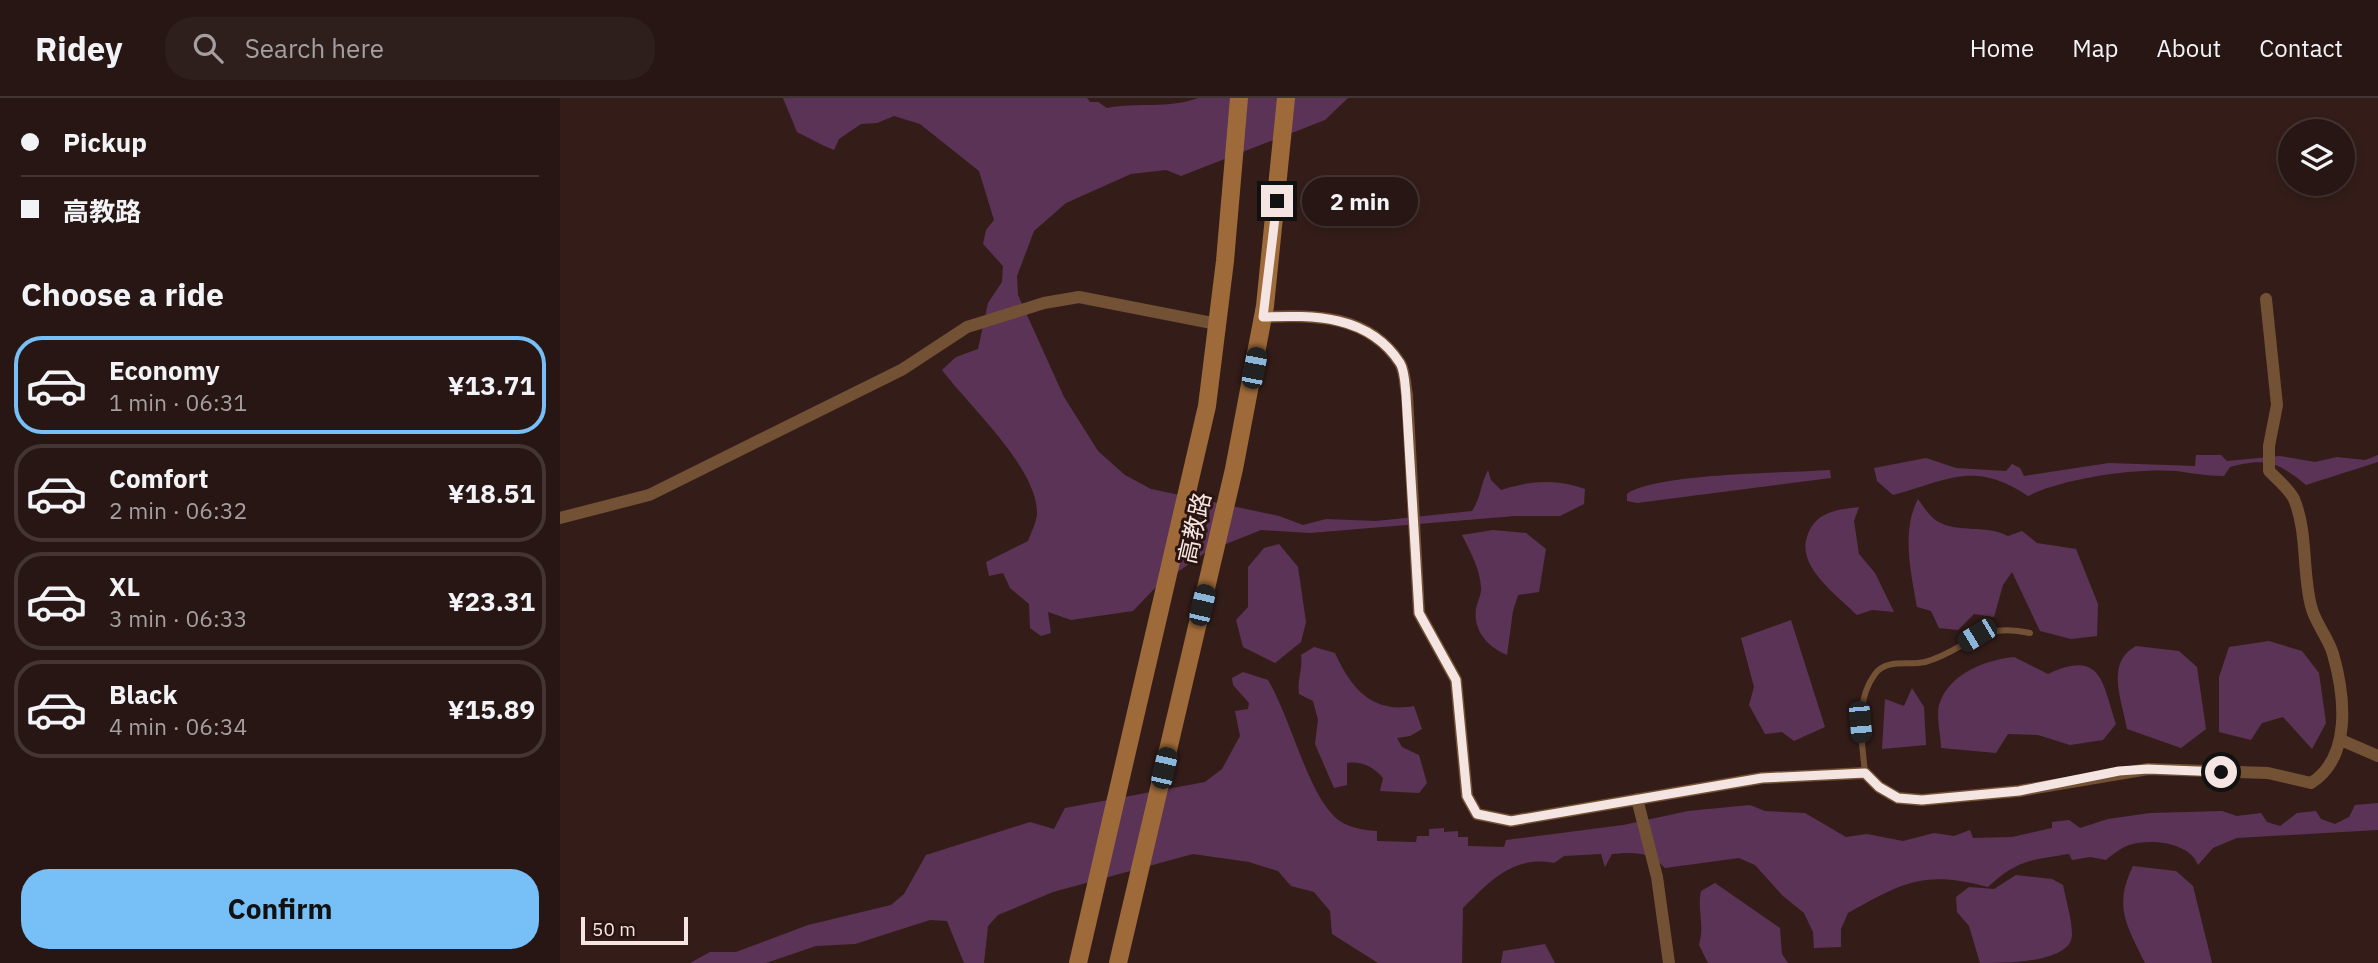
<!DOCTYPE html>
<meta charset="utf-8">
<style>
:root{--surface:#271613;--page:#2f1f1c;--text:#f1f3f6;--muted:#a49fa0;--line:#433533;--accent:#77bff7}
body{margin:0;font-family:"IBM Plex Sans","Noto Sans SC",sans-serif;background:var(--page);color:var(--text);height:100vh;display:flex;flex-direction:column;font-size:26px;white-space:nowrap}
*{box-sizing:border-box;margin:0}
p{font-size:23px;color:var(--muted)}
.icon{flex:none;width:38px;height:38px;fill:none;stroke:currentColor;stroke-width:2;stroke-linecap:round;stroke-linejoin:round}
.map{position:relative;flex:1;overflow:hidden}
.side{display:flex;flex-direction:column;background:var(--surface);width:560px}
.side>*{flex:none}
.hud{display:grid;align-content:center;height:154px;padding:0 21px;background:var(--surface)}
.fabs{position:absolute;left:1718px;top:21px;display:grid;gap:14px}
.fabs a{display:grid;place-items:center;width:77px;height:77px;border-radius:50%;background:var(--surface);box-shadow:0 4px 10px #0003,0 0 0 2px var(--line);font-size:35px}
.scale{position:absolute;left:21px;bottom:18px;width:107px;box-sizing:border-box;padding-left:7px;border:4px solid #f5e5e2;border-top:0;font-size:19px;line-height:24px;white-space:nowrap;color:#f5e5e2;-webkit-text-stroke:5px #291410;paint-order:stroke}
.end{position:absolute;width:32px;height:32px;margin:-16px;border:9px solid #f5e5e2;background:#111;box-shadow:0 0 0 4px #111}
.from{border-radius:50%}
.bubble{position:absolute;height:49px;border-radius:24px;background:var(--surface);box-shadow:0 4px 10px #0003,0 0 0 2px var(--line);font-size:23px;font-weight:700;line-height:49px;text-align:center}
.car{position:absolute;width:21px;height:42px;margin:-21px -10px;border-radius:9px;box-shadow:0 0 5px 2px #0007;background:linear-gradient(#222 24%,#8ab4d8 0 40%,#222 0 76%,#8ab4d8 0 86%,#222 0)}
.hud b{display:flex;align-items:center;gap:24px;height:66px;font-size:26px}
.hud b+b{border-top:2px solid var(--line)}
.hud i{width:18px;height:18px;background:var(--text)}
ul{padding:0;list-style:none}
li{display:flex;align-items:center;gap:21px;height:98px;margin:0 14px 10px;padding:0 7px;border:4px solid var(--line);border-radius:28px}
li div{flex:1}
li b{display:block;font-size:26px}
li em{font-style:normal;font-weight:700}
li.on{border-color:var(--accent)}
li>.icon{width:63px;height:63px;stroke-width:1.5}
h2{padding:0 21px;font-size:32px;line-height:84px}
.button{display:flex;gap:14px;margin-top:auto;padding:14px 21px}
.button a{flex:1;height:80px;border-radius:28px;background:var(--accent);color:#111;font-size:28px;font-weight:700;line-height:80px;text-align:center}
header{display:flex;align-items:center;gap:42px;box-sizing:border-box;height:98px;padding:0 35px;background:var(--surface);border-bottom:2px solid var(--line)}
header strong{font-size:33px}
nav{display:flex;gap:38px;margin-inline-start:auto;font-size:24px}
.search{width:490px;height:63px;background:var(--page);display:flex;align-items:center;gap:18px;box-sizing:border-box;padding:0 24px;border-radius:28px;color:var(--muted);font-size:26px}
main{display:flex;flex:1;min-height:0}
.map>svg:first-child{display:block}
.water{fill:#5b3356}
.lines{fill:none;stroke-linecap:round;stroke-linejoin:round}
.lane{stroke:#735134;stroke-width:6}
.street{stroke:#735134;stroke-width:12}
.secondary{stroke:#9f6a39;stroke-width:18}
.route{stroke:#f5e5e2;stroke-width:9}
.labels{text-anchor:middle;stroke-width:6;stroke-linejoin:round;paint-order:stroke}
.street-label{font-size:24px;fill:#f5e5e2;stroke:#291410}
</style>
<header>
<strong>Ridey</strong>
<div class="search"><svg class="icon" aria-label="search" viewBox="0 0 24 24"><circle cx="10" cy="10" r="6"/><path d="M15 15l6 6"/></svg>Search here</div>
<nav><a>Home</a><a>Map</a><a>About</a><a>Contact</a></nav>
</header>
<main>
<section class="side">
<div class="hud">
<b><i class="from"></i>Pickup</b>
<b><i></i>高教路</b>
</div>
<h2>Choose a ride</h2>
<ul>
<li class="on"><svg class="icon" aria-label="car" viewBox="0 0 24 24"><path d="M5 17H2v-5l4-1 3-4h7l3 4 3 1v5h-3M9 17h6M6 11h13"/><circle cx="7" cy="17" r="2"/><circle cx="17" cy="17" r="2"/></svg><div><b>Economy</b><p>1 min · 06:31</p></div><em>¥13.71</em></li>
<li><svg class="icon" aria-label="car" viewBox="0 0 24 24"><path d="M5 17H2v-5l4-1 3-4h7l3 4 3 1v5h-3M9 17h6M6 11h13"/><circle cx="7" cy="17" r="2"/><circle cx="17" cy="17" r="2"/></svg><div><b>Comfort</b><p>2 min · 06:32</p></div><em>¥18.51</em></li>
<li><svg class="icon" aria-label="car" viewBox="0 0 24 24"><path d="M5 17H2v-5l4-1 3-4h7l3 4 3 1v5h-3M9 17h6M6 11h13"/><circle cx="7" cy="17" r="2"/><circle cx="17" cy="17" r="2"/></svg><div><b>XL</b><p>3 min · 06:33</p></div><em>¥23.31</em></li>
<li><svg class="icon" aria-label="car" viewBox="0 0 24 24"><path d="M5 17H2v-5l4-1 3-4h7l3 4 3 1v5h-3M9 17h6M6 11h13"/><circle cx="7" cy="17" r="2"/><circle cx="17" cy="17" r="2"/></svg><div><b>Black</b><p>4 min · 06:34</p></div><em>¥15.89</em></li>
</ul>
<div class="button"><a>Confirm</a></div>
</section>
<div class="map">
<svg width="1818" height="865" viewBox="0 0 1818 865">
<rect width="100%" height="100%" fill="#341d19"/>
<!-- water -->
<g class="water">
<path d="M 223,0 L 527,0 L 530,4 L 538,4 L 547,10 C 577,4 610,11 638,0 L 788,0 L 765,22 L 621,78 L 606,72 L 571,76 L 506,105 L 474,133 L 457,178 L 458,197 L 504,299 L 538,353 L 565,377 L 591,391 L 719,418 L 743,427 L 766,421 L 816,423 L 912,413 C 921,400 920,387 928,372 L 931,382 L 941,392 C 969,383 997,380 1025,391 L 1024,406 L 1000,418 L 955,418 L 750,435 L 701,432 L 646,454 L 595,490 L 573,513 L 511,522 L 488,514 L 491,535 L 481,538 L 470,530 L 469,506 L 450,490 L 443,475 L 429,478 L 426,464 L 468,443 C 471,435 476,425 477,417 C 479,371 409,308 382,272 L 396,259 L 418,251 L 428,205 L 442,184 L 443,168 L 423,146 L 426,132 L 434,122 L 419,73 L 360,26 L 334,18 L 317,25 L 301,26 L 279,41 L 274,52 C 261,47 250,40 237,34 Z"/>
<path d="M 1636,357 L 1661,357 L 1667,363 L 1720,358 L 1755,364 L 1777,359 L 1805,362 L 1818,357 L 1818,364 L 1746,387 C 1717,363 1706,360 1670,369 L 1664,378 C 1647,378 1632,375 1616,373 C 1575,370 1504,380 1468,398 C 1414,362 1389,382 1333,397 L 1317,383 L 1314,370 L 1366,360 L 1396,370 L 1446,373 L 1452,366 L 1460,370 L 1464,378 L 1549,365 L 1635,368 Z"/>
<path d="M 1270,372 L 1271,380 L 1077,405 L 1067,403 L 1067,396 C 1095,375 1229,375 1270,372 Z"/>
<path d="M 1358,401 C 1363,408 1370,419 1377,423 C 1399,436 1426,426 1448,438 L 1462,433 L 1477,445 L 1516,451 L 1538,506 L 1537,538 L 1511,541 L 1480,533 L 1452,474 L 1443,487 L 1434,519 L 1414,516 L 1398,532 L 1379,530 L 1371,513 L 1357,509 C 1351,475 1341,433 1358,401 Z"/>
<path d="M 1299,409 L 1294,423 L 1299,456 L 1315,475 L 1334,514 L 1312,512 L 1297,517 C 1277,497 1237,469 1247,439 C 1255,414 1275,412 1299,409 Z"/>
<path d="M 933,432 L 966,435 L 986,451 L 979,494 L 958,497 L 953,513 L 947,557 C 928,549 913,533 916,511 C 917,504 922,496 921,489 C 920,471 910,453 902,437 Z"/>
<polygon points="719,446 738,469 746,524 741,544 715,565 683,549 676,522 688,509 688,469 704,450"/>
<polygon points="1231,522 1265,629 1234,643 1222,634 1205,636 1189,607 1194,589 1181,540"/>
<polygon points="1709,543 1742,553 1759,575 1766,625 1752,651 1723,619 1702,625 1691,642 1659,634 1659,579 1669,549"/>
<path d="M 1576,548 L 1619,553 L 1637,569 L 1646,631 L 1621,650 L 1567,631 C 1562,601 1545,565 1576,548 Z"/>
<path d="M 754,549 L 775,555 C 791,590 812,616 854,608 L 862,631 L 850,638 L 837,640 L 842,649 L 859,657 L 867,685 L 859,695 L 820,693 L 823,680 C 814,669 801,663 787,665 L 787,687 L 774,690 L 755,646 L 758,622 L 753,603 L 739,596 C 737,581 743,571 741,557 Z"/>
<path d="M 1454,559 L 1488,576 C 1542,551 1542,584 1556,626 L 1543,642 L 1510,647 L 1478,637 L 1448,636 L 1436,655 L 1381,650 C 1381,638 1376,618 1379,607 C 1389,575 1426,562 1454,559 Z"/>
<path d="M 683,574 L 708,582 C 730,619 746,688 772,716 C 783,729 801,732 817,733 L 817,743 L 856,744 L 857,738 L 869,738 L 869,731 L 884,730 L 884,734 L 898,733 L 898,739 L 908,739 L 908,748 L 944,749 L 946,742 L 1063,727 L 1128,713 L 1190,707 L 1205,713 L 1245,715 L 1286,739 L 1307,736 L 1343,743 L 1374,735 L 1394,738 L 1410,732 L 1413,740 L 1452,739 L 1492,730 L 1492,724 L 1509,722 L 1520,730 L 1548,721 L 1590,715 L 1662,713 L 1677,718 L 1701,715 L 1707,724 L 1720,728 L 1737,715 L 1756,713 L 1761,721 L 1775,726 L 1789,719 L 1795,707 L 1818,705 L 1818,732 L 1677,740 L 1653,750 L 1638,767 C 1630,744 1590,740 1569,747 C 1561,750 1553,756 1546,762 L 1530,759 L 1512,762 L 1509,756 C 1471,762 1457,762 1428,789 C 1365,772 1343,784 1288,815 L 1281,831 L 1281,849 L 1254,850 L 1253,834 L 1244,815 L 1223,798 L 1195,767 L 1179,760 L 1105,770 C 1089,753 1074,754 1052,756 L 1045,769 L 1041,756 L 1004,758 L 994,765 C 953,757 930,783 903,810 L 902,865 L 818,865 L 772,836 L 770,813 L 754,794 L 731,788 L 718,773 L 689,764 L 633,756 L 493,794 L 438,817 L 428,828 L 424,865 L 404,865 L 387,823 L 370,822 L 295,846 L 256,848 L 206,865 L 130,865 L 150,854 L 176,854 L 248,827 L 331,807 L 344,796 L 366,757 L 470,724 L 494,731 L 505,710 L 645,684 L 662,671 L 680,638 L 675,613 L 688,611 L 689,605 L 673,587 L 672,580 Z"/>
<polygon points="1352,590 1364,609 1366,647 1322,651 1325,601 1344,608"/>
<path d="M 1573,768 L 1616,773 L 1633,788 L 1652,865 L 1585,865 C 1567,828 1553,808 1573,768 Z"/>
<path d="M 1456,777 L 1492,781 L 1503,787 C 1506,803 1512,821 1512,837 C 1511,865 1446,865 1420,865 L 1409,828 L 1397,814 L 1396,799 L 1409,789 L 1434,791 Z"/>
<path d="M 1155,785 L 1220,830 L 1222,856 L 1228,865 L 1148,865 L 1139,847 C 1145,827 1137,812 1141,793 Z"/>
<polygon points="985,846 995,865 941,865 943,853"/>
</g>
<g class="lines">
<!-- lane -->
<path class="lane" d="M 1305,675 C 1302,642 1294,604 1315,576 C 1327,560 1349,568 1365,564 C 1408,552 1417,523 1470,535"/>
<!-- street -->
<g class="street">
<path d="M 703,219 C 754,216 809,217 840,265 C 845,273 845,287 847,297 L 859,515 L 896,582 L 907,698 L 917,716 L 951,723 L 1202,680 L 1305,675 L 1319,689 L 1338,700 L 1362,702 L 1459,693 L 1588,671 L 1708,675 L 1751,685 C 1792,659 1785,598 1773,556 C 1768,539 1755,525 1751,508 C 1742,473 1748,435 1734,401 C 1729,391 1717,381 1709,373 L 1709,348 L 1717,307 L 1706,201"/>
<polyline points="0,420 89,397 343,271 407,229 484,205 519,199 657,226"/>
<polyline points="1781,642 1818,658"/>
<polyline points="1077,701 1097,779 1109,865"/>
</g>
<!-- secondary -->
<g class="secondary">
<polyline points="518,865 647,308 665,163 679,0"/>
<polyline points="558,865 674,371 705,208 726,0"/>
</g>
</g>
<g class="lines">
<!-- route -->
<path class="route" d="M 717,103 L 703,219 C 754,217 809,217 840,265 C 845,273 845,287 846,297 L 859,515 L 896,582 L 907,698 L 917,716 L 951,723 L 1202,680 L 1305,675 L 1319,689 L 1338,700 L 1362,702 L 1459,693 L 1559,673 L 1588,671 L 1661,674"/>
</g>
<g class="labels">
<!-- street labels -->
<g class="street-label">
<text transform="translate(635 430) rotate(-77)" y="8">高教路</text>
</g>
</g>
</svg>
<div class="fabs">
<a><svg class="icon" aria-label="layers" viewBox="0 0 24 24"><path d="M12 4l9 5-9 5-9-5zM3 14l9 5 9-5"/></svg></a>
</div>
<div class="scale">50 m</div>
<i class="end from" style="left:1661px;top:674px"></i>
<i class="end" style="left:717px;top:103px"></i>
<div class="bubble" style="left:742px;top:79px;width:116px">2 min</div>
<i class="car" style="left:694px;top:270px;rotate:11deg"></i>
<i class="car" style="left:642px;top:507px;rotate:13deg"></i>
<i class="car" style="left:1417px;top:537px;rotate:239deg"></i>
<i class="car" style="left:1300px;top:624px;rotate:175deg"></i>
<i class="car" style="left:604px;top:670px;rotate:13deg"></i>
</div>
</main>
